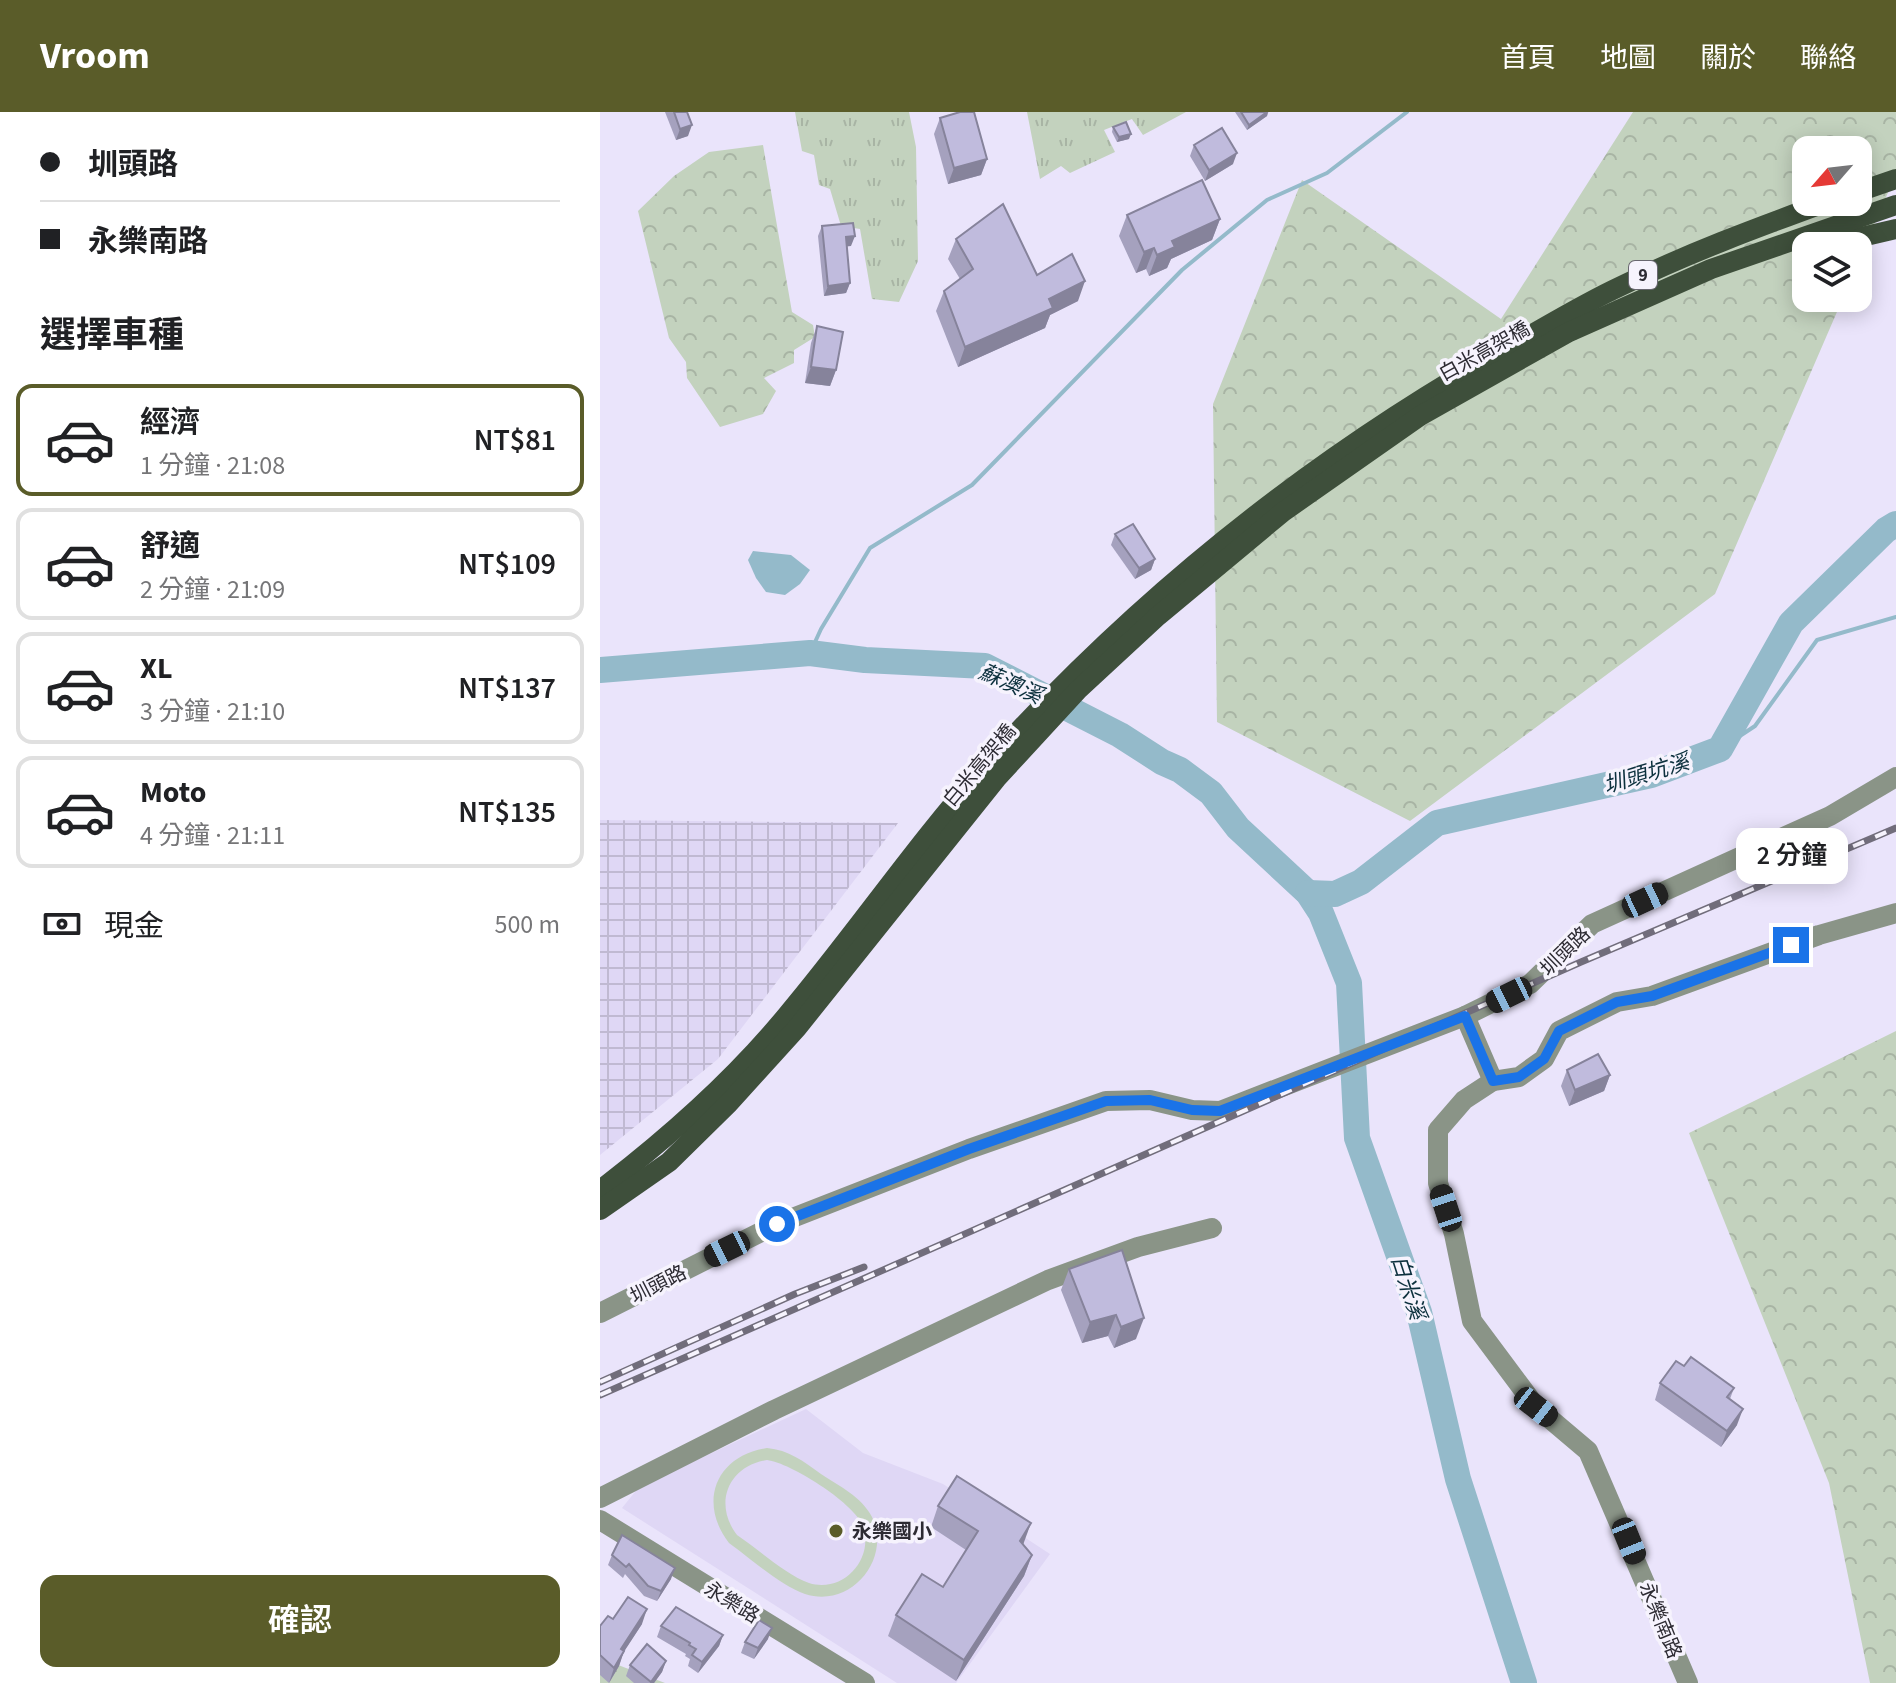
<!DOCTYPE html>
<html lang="zh-TW">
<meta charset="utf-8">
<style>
:root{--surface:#fff;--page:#f6f6f6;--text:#202124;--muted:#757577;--line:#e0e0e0;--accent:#5a5c29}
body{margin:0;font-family:"Source Sans 3","Noto Sans TC",sans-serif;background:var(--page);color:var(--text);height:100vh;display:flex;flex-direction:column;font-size:30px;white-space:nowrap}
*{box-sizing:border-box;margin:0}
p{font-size:26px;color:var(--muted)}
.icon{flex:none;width:44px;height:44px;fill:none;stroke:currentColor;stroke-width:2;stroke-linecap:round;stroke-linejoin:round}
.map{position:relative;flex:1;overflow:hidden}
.panel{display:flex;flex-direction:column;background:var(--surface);width:600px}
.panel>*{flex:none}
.top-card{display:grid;align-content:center;height:176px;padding:0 40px;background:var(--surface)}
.needle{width:52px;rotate:242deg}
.buttons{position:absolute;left:1192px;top:24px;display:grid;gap:16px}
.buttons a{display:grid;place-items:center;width:80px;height:80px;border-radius:16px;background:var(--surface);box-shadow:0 4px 20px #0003;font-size:40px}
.end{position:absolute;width:36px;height:36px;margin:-18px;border:10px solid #1a73e8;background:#fff;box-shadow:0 0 0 4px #fff}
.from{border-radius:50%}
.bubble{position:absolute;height:56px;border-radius:16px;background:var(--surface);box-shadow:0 4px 20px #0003;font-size:26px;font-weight:600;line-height:56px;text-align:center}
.car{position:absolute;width:24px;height:48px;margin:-24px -12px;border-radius:10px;box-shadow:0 0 6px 2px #0007;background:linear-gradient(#222 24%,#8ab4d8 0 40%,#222 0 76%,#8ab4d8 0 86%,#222 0)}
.top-card b{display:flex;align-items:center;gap:28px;height:76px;font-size:30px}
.top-card b+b{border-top:2px solid var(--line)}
.top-card i{width:20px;height:20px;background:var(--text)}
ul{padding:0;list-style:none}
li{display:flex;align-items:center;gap:24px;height:112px;margin:0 16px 12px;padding:0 24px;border:4px solid var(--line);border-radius:16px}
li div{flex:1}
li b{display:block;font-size:30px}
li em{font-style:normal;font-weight:600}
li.selected{border-color:var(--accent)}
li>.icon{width:72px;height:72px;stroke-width:1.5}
h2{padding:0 40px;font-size:36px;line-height:96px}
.pay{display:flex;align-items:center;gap:20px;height:88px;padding:0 40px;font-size:30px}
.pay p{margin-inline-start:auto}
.button{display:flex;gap:16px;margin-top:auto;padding:16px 40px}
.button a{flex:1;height:92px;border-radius:16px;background:var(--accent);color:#fff;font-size:32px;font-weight:600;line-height:92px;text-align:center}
header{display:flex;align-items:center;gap:48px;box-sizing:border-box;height:112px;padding:0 40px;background:var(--accent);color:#fff}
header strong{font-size:38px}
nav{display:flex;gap:44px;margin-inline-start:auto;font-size:28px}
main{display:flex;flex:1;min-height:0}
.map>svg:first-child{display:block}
.built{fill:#dfd7f5}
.industrial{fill:url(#industrial-grid)}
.forest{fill:url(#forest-crowns);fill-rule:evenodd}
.park{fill:url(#park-tufts)}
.pitch{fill:#c3d2be;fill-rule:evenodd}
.water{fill:#94baca}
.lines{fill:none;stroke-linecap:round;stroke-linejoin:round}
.stream{stroke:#94baca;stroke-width:4}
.river{stroke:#94baca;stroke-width:26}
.minor{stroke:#8a9487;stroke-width:20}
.major{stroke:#3e4f3b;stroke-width:20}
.rail-casing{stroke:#716d7b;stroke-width:7}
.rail{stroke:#f6f3fd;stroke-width:4;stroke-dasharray:12;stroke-linecap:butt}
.wall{fill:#a5a1be}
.shaded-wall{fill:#86839b}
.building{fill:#c0bbdd;stroke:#86839b;stroke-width:2}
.route{stroke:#1a73e8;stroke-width:10}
.poi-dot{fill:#5a5c29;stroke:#f6f3fd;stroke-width:3}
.labels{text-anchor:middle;stroke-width:7;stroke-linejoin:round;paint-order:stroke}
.shield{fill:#f6f3fd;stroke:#696770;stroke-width:2}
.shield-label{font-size:18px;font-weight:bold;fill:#2d2b33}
.street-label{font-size:20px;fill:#2d2b33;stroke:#f6f3fd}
.poi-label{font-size:20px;font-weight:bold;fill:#2d2b33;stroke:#f6f3fd;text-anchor:start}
.water-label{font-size:22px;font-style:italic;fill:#0c303d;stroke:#f6f3fd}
</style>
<header>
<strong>Vroom</strong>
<nav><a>首頁</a><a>地圖</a><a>關於</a><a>聯絡</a></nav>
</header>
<main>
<section class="panel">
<div class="top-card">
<b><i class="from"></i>圳頭路</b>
<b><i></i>永樂南路</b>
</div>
<h2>選擇車種</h2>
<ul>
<li class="selected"><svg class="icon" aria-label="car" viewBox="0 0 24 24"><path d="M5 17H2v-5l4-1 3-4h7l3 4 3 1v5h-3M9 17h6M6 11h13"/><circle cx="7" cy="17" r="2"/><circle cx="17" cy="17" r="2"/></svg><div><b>經濟</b><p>1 分鐘 · 21:08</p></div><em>NT$81</em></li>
<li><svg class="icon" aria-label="car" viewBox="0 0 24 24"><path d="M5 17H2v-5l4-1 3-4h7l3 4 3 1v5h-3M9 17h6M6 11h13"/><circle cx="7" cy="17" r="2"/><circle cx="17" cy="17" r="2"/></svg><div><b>舒適</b><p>2 分鐘 · 21:09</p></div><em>NT$109</em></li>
<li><svg class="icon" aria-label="car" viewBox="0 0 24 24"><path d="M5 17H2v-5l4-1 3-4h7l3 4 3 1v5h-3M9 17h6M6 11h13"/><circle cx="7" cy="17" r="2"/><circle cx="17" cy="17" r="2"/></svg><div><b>XL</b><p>3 分鐘 · 21:10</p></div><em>NT$137</em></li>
<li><svg class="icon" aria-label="car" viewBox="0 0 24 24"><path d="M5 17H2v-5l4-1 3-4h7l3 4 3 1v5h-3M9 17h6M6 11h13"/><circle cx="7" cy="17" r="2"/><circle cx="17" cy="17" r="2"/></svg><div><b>Moto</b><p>4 分鐘 · 21:11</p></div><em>NT$135</em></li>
</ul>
<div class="pay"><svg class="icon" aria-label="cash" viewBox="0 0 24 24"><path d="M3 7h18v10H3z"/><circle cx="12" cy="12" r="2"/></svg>現金<p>500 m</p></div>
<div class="button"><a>確認</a></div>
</section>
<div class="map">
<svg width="1296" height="1571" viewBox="0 0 1296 1571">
<defs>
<pattern id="industrial-grid" width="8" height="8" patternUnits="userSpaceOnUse" patternTransform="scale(2)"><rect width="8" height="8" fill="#dfd7f5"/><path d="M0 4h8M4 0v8" fill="none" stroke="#c0b9d2"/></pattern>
<pattern id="forest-crowns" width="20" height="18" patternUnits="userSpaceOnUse" patternTransform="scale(2)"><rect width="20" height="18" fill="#c3d2be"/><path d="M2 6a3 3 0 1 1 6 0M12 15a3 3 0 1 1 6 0" fill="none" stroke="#a8b4a4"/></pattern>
<pattern id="park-tufts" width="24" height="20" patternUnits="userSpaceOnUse" patternTransform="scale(2)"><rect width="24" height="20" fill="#c3d2be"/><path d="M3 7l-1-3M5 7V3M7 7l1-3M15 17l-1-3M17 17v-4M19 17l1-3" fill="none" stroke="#a8b4a4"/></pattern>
</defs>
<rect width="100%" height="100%" fill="#eae4fb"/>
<!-- built -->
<polygon class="built" points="206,1297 263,1341 343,1372 450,1442 356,1571 297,1571 22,1396 39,1375"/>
<!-- industrial -->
<polygon class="industrial" points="0,708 298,711 118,947 0,1043"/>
<!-- forest -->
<g class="forest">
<path d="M 1033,0 L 1296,0 L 1296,62 L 1258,150 L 1258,134 L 1206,134 L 1206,186 L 1243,186 L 1115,482 L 810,709 L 617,610 L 613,292 L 702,68 L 901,207 ZM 1206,38 L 1258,38 L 1258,90 L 1206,90 Z"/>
<polygon points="163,33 192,200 213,213 215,225 194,238 194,251 164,266 176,279 163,302 120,315 87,266 86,250 69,226 38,99 74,64 109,40"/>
<polygon points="1296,919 1296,1571 1270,1571 1229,1371 1089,1021"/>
<polygon points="0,1546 65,1571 0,1571"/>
</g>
<!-- park -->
<g class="park">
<polygon points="195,0 309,0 316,35 318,149 299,190 272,187 260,117 241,114 230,77 219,73 214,43 202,39"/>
<polygon points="427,0 586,0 543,23 532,7 504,18 515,40 470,61 461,54 440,67"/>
</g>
<!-- pitch -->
<path class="pitch" d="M 167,1336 C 189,1338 203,1349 221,1362 C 239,1374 262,1385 272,1405 C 292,1447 251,1497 205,1482 C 181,1474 151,1447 129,1431 C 98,1391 115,1344 167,1336 ZM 167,1348 C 191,1351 252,1390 262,1412 C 276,1445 244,1482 209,1471 C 186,1463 158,1437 137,1423 C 113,1392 128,1354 167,1348 Z"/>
<!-- water -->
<polygon class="water" points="153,439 191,443 210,458 200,472 185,483 166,480 156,466 148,448"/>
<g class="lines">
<!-- stream -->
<g class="stream">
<polyline points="210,541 221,517 270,436 372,373 582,158 667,88 727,61 807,0"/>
<polyline points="1120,637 1155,614 1217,528 1296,505"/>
</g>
<!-- river -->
<g class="river">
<polyline points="0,558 210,541 265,548 385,554 520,623 562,650 580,658 611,681 638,716 708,781 721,801 749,871 757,1026 819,1200 858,1367 924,1571"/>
<polyline points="708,781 735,782 761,770 837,711 1051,663 1120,637 1191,511 1286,418 1296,412"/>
</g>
<!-- minor -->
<g class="minor">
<polyline points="865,904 893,969"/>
<polyline points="0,1201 177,1112 369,1037 506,989 550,988 592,998 620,999 865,904 930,872 992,812 1230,704 1296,665"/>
<polyline points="0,1386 174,1298 448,1168 538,1135 612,1116"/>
<polyline points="0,1408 265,1571"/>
<polyline points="1088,1571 988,1339 936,1295 872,1209 854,1122 838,1071 838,1018 864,988 893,969 919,965 944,947 959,919 1017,890 1052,884 1219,823 1296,801"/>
</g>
<!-- major -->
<g class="major">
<polyline points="1258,80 1296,67"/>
<polyline points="1223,134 1296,117"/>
<path d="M 0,1078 C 68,1026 132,970 187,903 C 256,821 316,732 388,652 C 541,482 720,340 920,229 C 952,211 985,191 1019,175 C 1086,142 1156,116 1227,90"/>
<polyline points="0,1098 69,1050 129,991 197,916 397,666 478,578 558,504 683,400 820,304 969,220 1111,157 1296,93"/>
</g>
<!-- rail casing -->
<g class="rail-casing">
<g id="rail">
<polyline points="0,1270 195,1182 264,1155"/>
<polyline points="0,1283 981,850 1296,716"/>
</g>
</g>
<!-- rail -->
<use href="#rail" class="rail"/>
</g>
<!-- wall -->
<g class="wall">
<polygon points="65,0 87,0 88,24 76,28"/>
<polygon points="635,0 668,0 667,4 647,18"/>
<polygon points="340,6 387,47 381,63 348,72 334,22"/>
<polygon points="513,15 529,27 517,30 512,20"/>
<polygon points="594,33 633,52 605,69 590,44"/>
<polygon points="527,103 620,107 612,128 571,147 567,156 549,164 546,157 536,161 519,124"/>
<polygon points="222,114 251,134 247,134 250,171 246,181 224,184 218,124"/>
<polygon points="356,127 437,163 478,189 450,203 445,216 358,255 336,199 344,179 360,167 348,147"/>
<polygon points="217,214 236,258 230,274 205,271 211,231"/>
<polygon points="515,422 555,447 551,458 535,467 511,433"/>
<polygon points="967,958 1010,963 1004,979 969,994 961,974"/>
<polygon points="522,1138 536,1227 514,1236 508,1224 482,1231 461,1178 469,1157"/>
<polygon points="1060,1271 1134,1276 1130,1287 1137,1313 1121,1335 1055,1288"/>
<polygon points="338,1394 423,1433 432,1443 424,1464 356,1569 288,1524 296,1503 343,1475 366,1438 331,1415"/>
<polygon points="12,1443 71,1467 57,1489 44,1484 25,1462 23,1466 8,1453"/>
<polygon points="42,1512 24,1539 19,1554 9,1571 0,1563 0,1514"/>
<polygon points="61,1514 123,1523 119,1534 98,1561 88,1554 90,1547 85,1544 86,1542 57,1525"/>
<polygon points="168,1527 154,1547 141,1541 145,1530"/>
<polygon points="66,1549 62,1560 54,1571 34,1571 26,1564 30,1553"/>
</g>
<!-- shaded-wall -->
<g class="shaded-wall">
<polygon points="668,0 667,4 647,18 649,13"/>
<polygon points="92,13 88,24 76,28 80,17"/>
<polygon points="531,22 529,27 517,30 519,25"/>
<polygon points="637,41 633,52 605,69 609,58"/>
<polygon points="387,47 381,63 348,72 354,56"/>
<polygon points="620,107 612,128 571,147 567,156 549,164 557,143 572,129"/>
<polygon points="255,124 251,134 242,135 246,125"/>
<polygon points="554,136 546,157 536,161 544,140"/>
<polygon points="485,169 478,189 450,203 445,216 358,255 365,235 449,187"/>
<polygon points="250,171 246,181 224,184 228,174"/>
<polygon points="211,255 236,258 230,274 205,271"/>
<polygon points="555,447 551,458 535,467 539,456"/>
<polygon points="1010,963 1004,979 969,994 975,978"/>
<polygon points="516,1203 508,1224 482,1231 490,1210"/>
<polygon points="544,1206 536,1227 514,1236 521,1215"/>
<polygon points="1143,1297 1137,1313 1121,1335 1127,1319"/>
<polygon points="431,1411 423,1433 420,1429"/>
<polygon points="432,1443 424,1464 356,1569 364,1548"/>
<polygon points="75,1456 71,1467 57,1489 61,1479"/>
<polygon points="47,1497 42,1512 16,1552 21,1537"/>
<polygon points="172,1516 168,1527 154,1547 158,1536"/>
<polygon points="123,1523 119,1534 98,1561 102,1550"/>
<polygon points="24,1539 19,1554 9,1571 14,1556"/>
<polygon points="66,1549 62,1560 54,1571 50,1571"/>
</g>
<!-- building -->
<g class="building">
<polygon points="74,0 87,0 92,13 80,17"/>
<polygon points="360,0 374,0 387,47 354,56 340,6"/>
<polygon points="641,0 667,0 649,13"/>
<polygon points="526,10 531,22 519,25 513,15"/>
<polygon points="622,16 637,41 609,58 594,33"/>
<polygon points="602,68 620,107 572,129 575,135 557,143 554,136 544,140 527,103"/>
<polygon points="403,92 437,163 472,142 485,169 449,187 453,196 365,235 344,179 373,157 356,127"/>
<polygon points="253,111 255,124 246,125 250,171 228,174 222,114"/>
<polygon points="217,214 243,220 236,258 211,255"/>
<polygon points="533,412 555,447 539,456 515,422"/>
<polygon points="998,942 1010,963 975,978 967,958"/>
<polygon points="522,1138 544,1206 521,1215 516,1203 490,1210 469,1157"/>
<polygon points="1091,1245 1134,1276 1127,1285 1143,1297 1127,1319 1060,1271 1076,1249 1084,1254"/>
<polygon points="357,1364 431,1411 420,1429 432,1443 364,1548 296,1503 322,1462 343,1475 378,1419 338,1394"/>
<polygon points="22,1423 75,1456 61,1479 48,1474 29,1452 26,1455 12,1443"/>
<polygon points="28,1485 47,1497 21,1537 24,1539 14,1556 0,1543 0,1514 8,1504 13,1507"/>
<polygon points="76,1495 123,1523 102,1550 92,1543 96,1537 89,1533 90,1531 61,1514"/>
<polygon points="159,1508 172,1516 158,1536 145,1530"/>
<polygon points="47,1532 66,1549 51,1570 30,1553"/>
</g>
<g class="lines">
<!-- route -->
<polyline class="route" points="177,1112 369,1037 506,989 550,988 592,998 620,999 865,904 893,969 919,965 944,947 959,919 1017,890 1052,884 1191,833"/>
</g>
<!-- markers -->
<circle class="poi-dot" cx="236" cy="1419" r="8"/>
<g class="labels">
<!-- shield labels -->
<rect class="shield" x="1029" y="149" width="28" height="28" rx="6"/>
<g class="shield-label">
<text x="1043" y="169">9</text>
</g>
<!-- street labels -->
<g class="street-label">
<text transform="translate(884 239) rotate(-29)" y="7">白米高架橋</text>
<text transform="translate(379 653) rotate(-50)" y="7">白米高架橋</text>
<text transform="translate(965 839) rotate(-44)" y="7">圳頭路</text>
<text transform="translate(58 1172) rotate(-27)" y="7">圳頭路</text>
<text transform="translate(132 1490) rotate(31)" y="7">永樂路</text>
<text transform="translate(1061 1508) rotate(68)" y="7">永樂南路</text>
</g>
<!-- poi labels -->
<g class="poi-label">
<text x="252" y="1426">永樂國小</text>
</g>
<!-- water labels -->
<g class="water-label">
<text transform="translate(411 571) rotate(24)" y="8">蘇澳溪</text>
<text transform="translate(1046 661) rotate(-17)" y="8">圳頭坑溪</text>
<text transform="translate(809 1175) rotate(72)" y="8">白米溪</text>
</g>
</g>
</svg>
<div class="buttons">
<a><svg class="needle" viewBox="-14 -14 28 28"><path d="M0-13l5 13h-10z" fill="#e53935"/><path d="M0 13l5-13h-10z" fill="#757577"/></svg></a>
<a><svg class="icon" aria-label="layers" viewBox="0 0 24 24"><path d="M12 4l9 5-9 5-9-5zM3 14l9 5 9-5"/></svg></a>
</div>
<i class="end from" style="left:177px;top:1112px"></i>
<i class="end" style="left:1191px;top:833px"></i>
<div class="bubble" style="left:1136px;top:716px;width:112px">2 分鐘</div>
<i class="car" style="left:1045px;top:788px;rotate:65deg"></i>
<i class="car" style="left:909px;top:883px;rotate:244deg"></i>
<i class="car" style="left:846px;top:1096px;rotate:342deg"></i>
<i class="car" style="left:127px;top:1137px;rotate:244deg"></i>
<i class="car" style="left:936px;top:1295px;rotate:128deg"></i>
<i class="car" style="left:1029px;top:1429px;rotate:158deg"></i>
</div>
</main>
